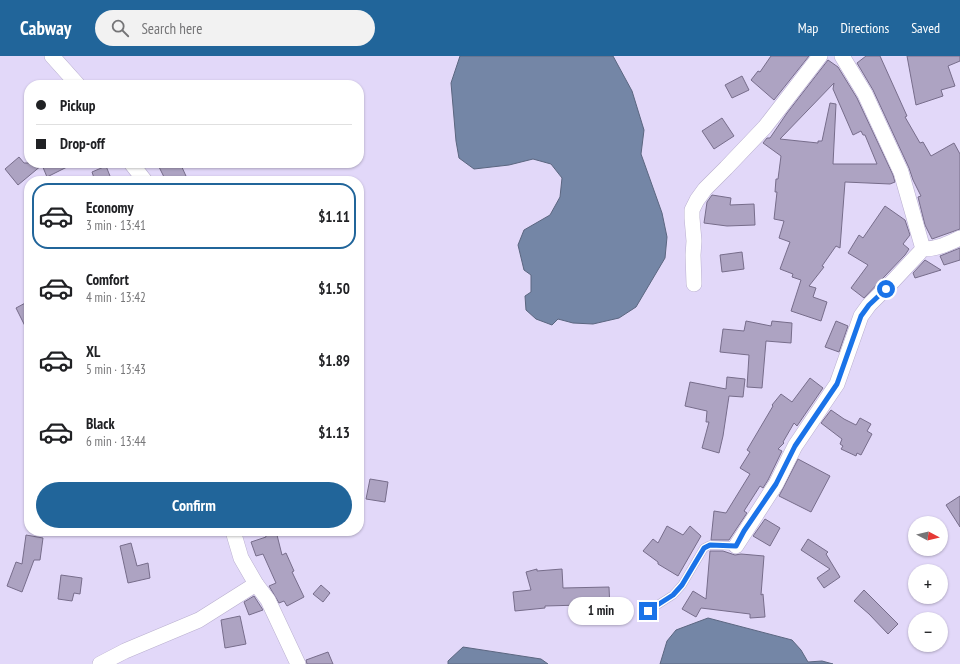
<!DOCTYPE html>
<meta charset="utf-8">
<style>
:root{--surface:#fff;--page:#f2f2f2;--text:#202124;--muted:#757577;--line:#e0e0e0;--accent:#21659a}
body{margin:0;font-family:"PT Sans Narrow",sans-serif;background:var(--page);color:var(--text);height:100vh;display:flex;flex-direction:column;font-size:15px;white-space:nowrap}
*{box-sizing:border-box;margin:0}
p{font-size:13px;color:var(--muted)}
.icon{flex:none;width:22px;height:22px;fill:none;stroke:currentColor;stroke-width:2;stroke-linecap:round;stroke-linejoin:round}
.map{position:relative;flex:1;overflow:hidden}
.side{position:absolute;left:24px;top:120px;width:340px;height:360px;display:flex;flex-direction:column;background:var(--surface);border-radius:16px;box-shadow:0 1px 3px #0004}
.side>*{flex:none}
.banner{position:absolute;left:24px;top:24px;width:340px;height:88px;border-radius:16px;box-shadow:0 1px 3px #0004;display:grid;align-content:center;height:88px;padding:0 12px;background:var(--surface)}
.needle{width:26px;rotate:97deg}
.tools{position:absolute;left:908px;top:460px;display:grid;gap:8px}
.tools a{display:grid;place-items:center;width:40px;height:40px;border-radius:50%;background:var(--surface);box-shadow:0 1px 3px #0004;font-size:20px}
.end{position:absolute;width:18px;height:18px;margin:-9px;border:5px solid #1a73e8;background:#fff;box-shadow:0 0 0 2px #fff}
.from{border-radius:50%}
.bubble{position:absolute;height:28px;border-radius:14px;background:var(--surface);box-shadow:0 1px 3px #0004;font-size:13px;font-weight:700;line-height:28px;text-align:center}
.banner b{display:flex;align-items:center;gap:14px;height:38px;font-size:15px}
.banner b+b{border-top:1px solid var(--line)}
.banner i{width:10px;height:10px;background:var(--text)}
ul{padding:7px 0 0;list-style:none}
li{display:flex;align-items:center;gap:12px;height:66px;margin:0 8px 6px;padding:0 4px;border:2px solid transparent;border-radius:16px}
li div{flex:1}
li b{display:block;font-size:15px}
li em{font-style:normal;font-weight:700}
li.on{border-color:var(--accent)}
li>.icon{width:36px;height:36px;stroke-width:1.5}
.primary-button{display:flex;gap:8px;margin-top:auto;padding:8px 12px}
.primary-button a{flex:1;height:46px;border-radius:24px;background:var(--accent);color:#fff;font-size:16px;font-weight:700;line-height:46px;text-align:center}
header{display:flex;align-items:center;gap:24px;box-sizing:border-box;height:56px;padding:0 20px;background:var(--accent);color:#fff}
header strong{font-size:19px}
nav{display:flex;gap:22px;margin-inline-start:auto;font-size:14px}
.search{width:280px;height:36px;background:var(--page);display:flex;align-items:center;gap:10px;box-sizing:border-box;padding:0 14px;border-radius:22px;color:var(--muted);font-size:15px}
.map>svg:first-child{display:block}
.water{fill:#7486a6;stroke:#5b6680}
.building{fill:#ada3c2;stroke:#776d8b;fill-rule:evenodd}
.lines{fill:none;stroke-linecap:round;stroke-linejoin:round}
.service-casing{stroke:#b9afcf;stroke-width:9}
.minor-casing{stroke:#b9afcf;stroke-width:16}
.service{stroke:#fff;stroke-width:8}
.minor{stroke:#fff;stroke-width:15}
.route{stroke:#1a73e8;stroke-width:5}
</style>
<header>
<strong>Cabway</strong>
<div class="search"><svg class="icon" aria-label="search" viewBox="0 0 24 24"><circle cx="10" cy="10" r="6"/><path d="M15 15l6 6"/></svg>Search here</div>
<nav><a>Map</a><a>Directions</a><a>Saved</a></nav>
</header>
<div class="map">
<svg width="960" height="608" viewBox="0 0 960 608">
<rect width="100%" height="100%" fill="#e2d8f9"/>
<!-- water -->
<g class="water">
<polygon points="460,0 613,0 632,35 644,74 641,98 662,157 667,181 665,202 636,251 619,262 593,268 573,267 558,263 552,269 536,263 526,254 525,240 531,236 531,219 524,214 518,189 524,174 550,159 560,141 562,122 551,108 533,103 509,109 474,113 459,102 456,85 451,27"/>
<polygon points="708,562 792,584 801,594 808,606 822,605 833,608 660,608 667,585 676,574"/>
<polygon points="463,591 541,603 548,608 448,608 448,605"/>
</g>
<!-- building -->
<g class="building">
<polygon points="771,0 809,0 774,44 751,24 758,15 760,16"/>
<polygon points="866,0 880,0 907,60 905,61 920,87 923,86 931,100 954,87 960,98 960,173 932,183 925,169 918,141 921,140 913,124 909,112 873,34 857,7"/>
<polygon points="907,0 960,0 960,5 948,10 955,30 941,34 943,40 916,49"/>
<path d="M 828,4 L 838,11 L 857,42 L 893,119 L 895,126 L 890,128 L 845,126 L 840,192 L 836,190 L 822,210 L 824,211 L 809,230 L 816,232 L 813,241 L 827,246 L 821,265 L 791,255 L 801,224 L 792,221 L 793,218 L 780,213 L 790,186 L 779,182 L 784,165 L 774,163 L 777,136 L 775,136 L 776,123 L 778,123 L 781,100 L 763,87 L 767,82 L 770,82 L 787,57 ZM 834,27 L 833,33 L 853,79 L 861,75 L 863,79 L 865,79 L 877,108 L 833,108 L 836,48 L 830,47 L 822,85 L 818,85 L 818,87 L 780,83 Z"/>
<polygon points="742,20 749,34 732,42 725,29"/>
<polygon points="722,62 734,80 714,93 702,75"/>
<polygon points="19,101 24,107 75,107 47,121 42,109 18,129 5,113"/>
<polygon points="157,107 180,107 186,120 176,125 166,125"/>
<polygon points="106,110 112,125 95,125 92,116"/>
<polygon points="712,139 731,142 730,149 754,148 755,169 727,170 704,167 707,146"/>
<polygon points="885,150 905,164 910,179 903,188 909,193 905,199 864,242 851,232 868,209 848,197 859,179 863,182"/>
<polygon points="960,192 960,204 944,209 940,200"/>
<polygon points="742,196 744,213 722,216 720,199"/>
<polygon points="925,204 941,214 915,222 913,217"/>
<polygon points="29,245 29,278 16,252"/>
<polygon points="746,265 771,270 772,265 792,267 791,287 766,285 762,332 747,331 749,299 720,296 723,273 744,275"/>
<polygon points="836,265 848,270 839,296 825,291"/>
<polygon points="727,321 745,323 743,341 729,340 723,380 719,397 702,392 709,366 706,366 707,355 685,350 690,326 726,333"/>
<polygon points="810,322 823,332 797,370 794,367 783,386 784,387 778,393 782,395 768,424 763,432 760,430 744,455 747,457 729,484 711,484 714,455 726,457 750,418 740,412 750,396 747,394 773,350 772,349 781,338 792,346"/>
<polygon points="831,354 844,363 856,369 860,362 871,368 867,375 872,378 861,399 857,397 856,400 841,393 843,390 840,388 842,383 821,367"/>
<polygon points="798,403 830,420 811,456 779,440"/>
<polygon points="370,423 388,426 385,446 366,443"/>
<polygon points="960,440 960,471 946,449"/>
<polygon points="765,463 780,472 770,490 753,480"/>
<polygon points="667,470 683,479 690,470 701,480 678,520 658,508 658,506 643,495 653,483 658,487"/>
<polygon points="265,475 276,475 282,499 286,497 294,515 292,516 304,541 287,550 284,545 279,547 269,530 276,527 263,498 256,500 251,486 266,481"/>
<polygon points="26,479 43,482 40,504 34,504 22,536 7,530 16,506 22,508"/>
<polygon points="808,483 828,496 826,498 840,521 824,532 817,522 830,513 801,494"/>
<polygon points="131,487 137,510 148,507 150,522 128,527 120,490"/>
<polygon points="710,495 723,495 735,499 741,498 764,500 761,539 763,538 765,561 750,562 750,558 701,552 696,561 682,553 693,535 706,543"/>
<polygon points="537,513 537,515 562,513 563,532 609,531 610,553 581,554 581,549 545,550 545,552 515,555 513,536 531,534 526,516"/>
<polygon points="61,519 82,522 80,538 74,537 72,545 58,543"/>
<polygon points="321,529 330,537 323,546 313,538"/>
<polygon points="864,534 898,568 888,578 869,558 854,545"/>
<polygon points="254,540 263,554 249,559 244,546"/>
<polygon points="240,560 246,588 225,592 221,564"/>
<polygon points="328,596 333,608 307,608 306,604"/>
</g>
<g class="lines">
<!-- service casing -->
<g class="service-casing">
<polyline id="service" points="648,555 673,539 682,529 704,492 710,489 736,490"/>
</g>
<!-- minor casing -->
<g class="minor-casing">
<g id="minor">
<polyline points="52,0 78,29"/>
<polyline points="842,0 865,38 901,116 923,193"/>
<polyline points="131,107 145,125"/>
<polyline points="694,228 693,199 694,185 692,162 692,154 697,144 705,133 726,112 765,71 820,0"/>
<polyline points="233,475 241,502 256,528 268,544 298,608"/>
<path d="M 736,490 L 776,428 L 795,390 L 837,328 L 861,260 L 869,249 L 894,224 L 923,193 C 937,193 948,188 960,182"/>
<polyline points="100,608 125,595 199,564 256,528"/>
</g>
</g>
<!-- service -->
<use href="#service" class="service"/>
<!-- minor -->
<use href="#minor" class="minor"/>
</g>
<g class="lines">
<!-- route -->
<polyline class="route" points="648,555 673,539 682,529 704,492 710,489 736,490 744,475 776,428 795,390 837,328 861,260 869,249 886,233"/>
</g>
</svg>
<div class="tools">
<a><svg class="needle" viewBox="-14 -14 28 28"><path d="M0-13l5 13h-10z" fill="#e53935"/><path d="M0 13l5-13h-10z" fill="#757577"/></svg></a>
<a>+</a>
<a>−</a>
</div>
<i class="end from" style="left:886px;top:233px"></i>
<i class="end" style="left:648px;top:555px"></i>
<div class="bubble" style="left:568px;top:541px;width:66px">1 min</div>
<div class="banner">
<b><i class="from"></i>Pickup</b>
<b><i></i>Drop-off</b>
</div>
<section class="side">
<ul>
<li class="on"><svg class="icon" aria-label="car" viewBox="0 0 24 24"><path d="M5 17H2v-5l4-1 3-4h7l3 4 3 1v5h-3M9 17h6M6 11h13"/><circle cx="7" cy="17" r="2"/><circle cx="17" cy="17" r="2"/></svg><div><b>Economy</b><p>3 min · 13:41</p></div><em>$1.11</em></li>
<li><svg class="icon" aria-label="car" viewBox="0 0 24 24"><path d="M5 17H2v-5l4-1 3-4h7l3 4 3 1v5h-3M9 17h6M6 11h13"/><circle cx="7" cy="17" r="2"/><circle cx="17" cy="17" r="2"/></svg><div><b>Comfort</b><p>4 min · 13:42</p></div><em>$1.50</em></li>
<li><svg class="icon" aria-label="car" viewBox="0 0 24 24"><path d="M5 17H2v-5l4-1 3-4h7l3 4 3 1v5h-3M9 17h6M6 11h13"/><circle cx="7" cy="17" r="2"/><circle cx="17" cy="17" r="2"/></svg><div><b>XL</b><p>5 min · 13:43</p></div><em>$1.89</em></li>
<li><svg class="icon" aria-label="car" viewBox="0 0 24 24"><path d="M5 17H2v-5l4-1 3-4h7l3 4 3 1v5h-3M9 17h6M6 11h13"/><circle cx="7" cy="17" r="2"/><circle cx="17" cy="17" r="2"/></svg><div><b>Black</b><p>6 min · 13:44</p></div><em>$1.13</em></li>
</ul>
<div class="primary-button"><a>Confirm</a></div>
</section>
</div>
